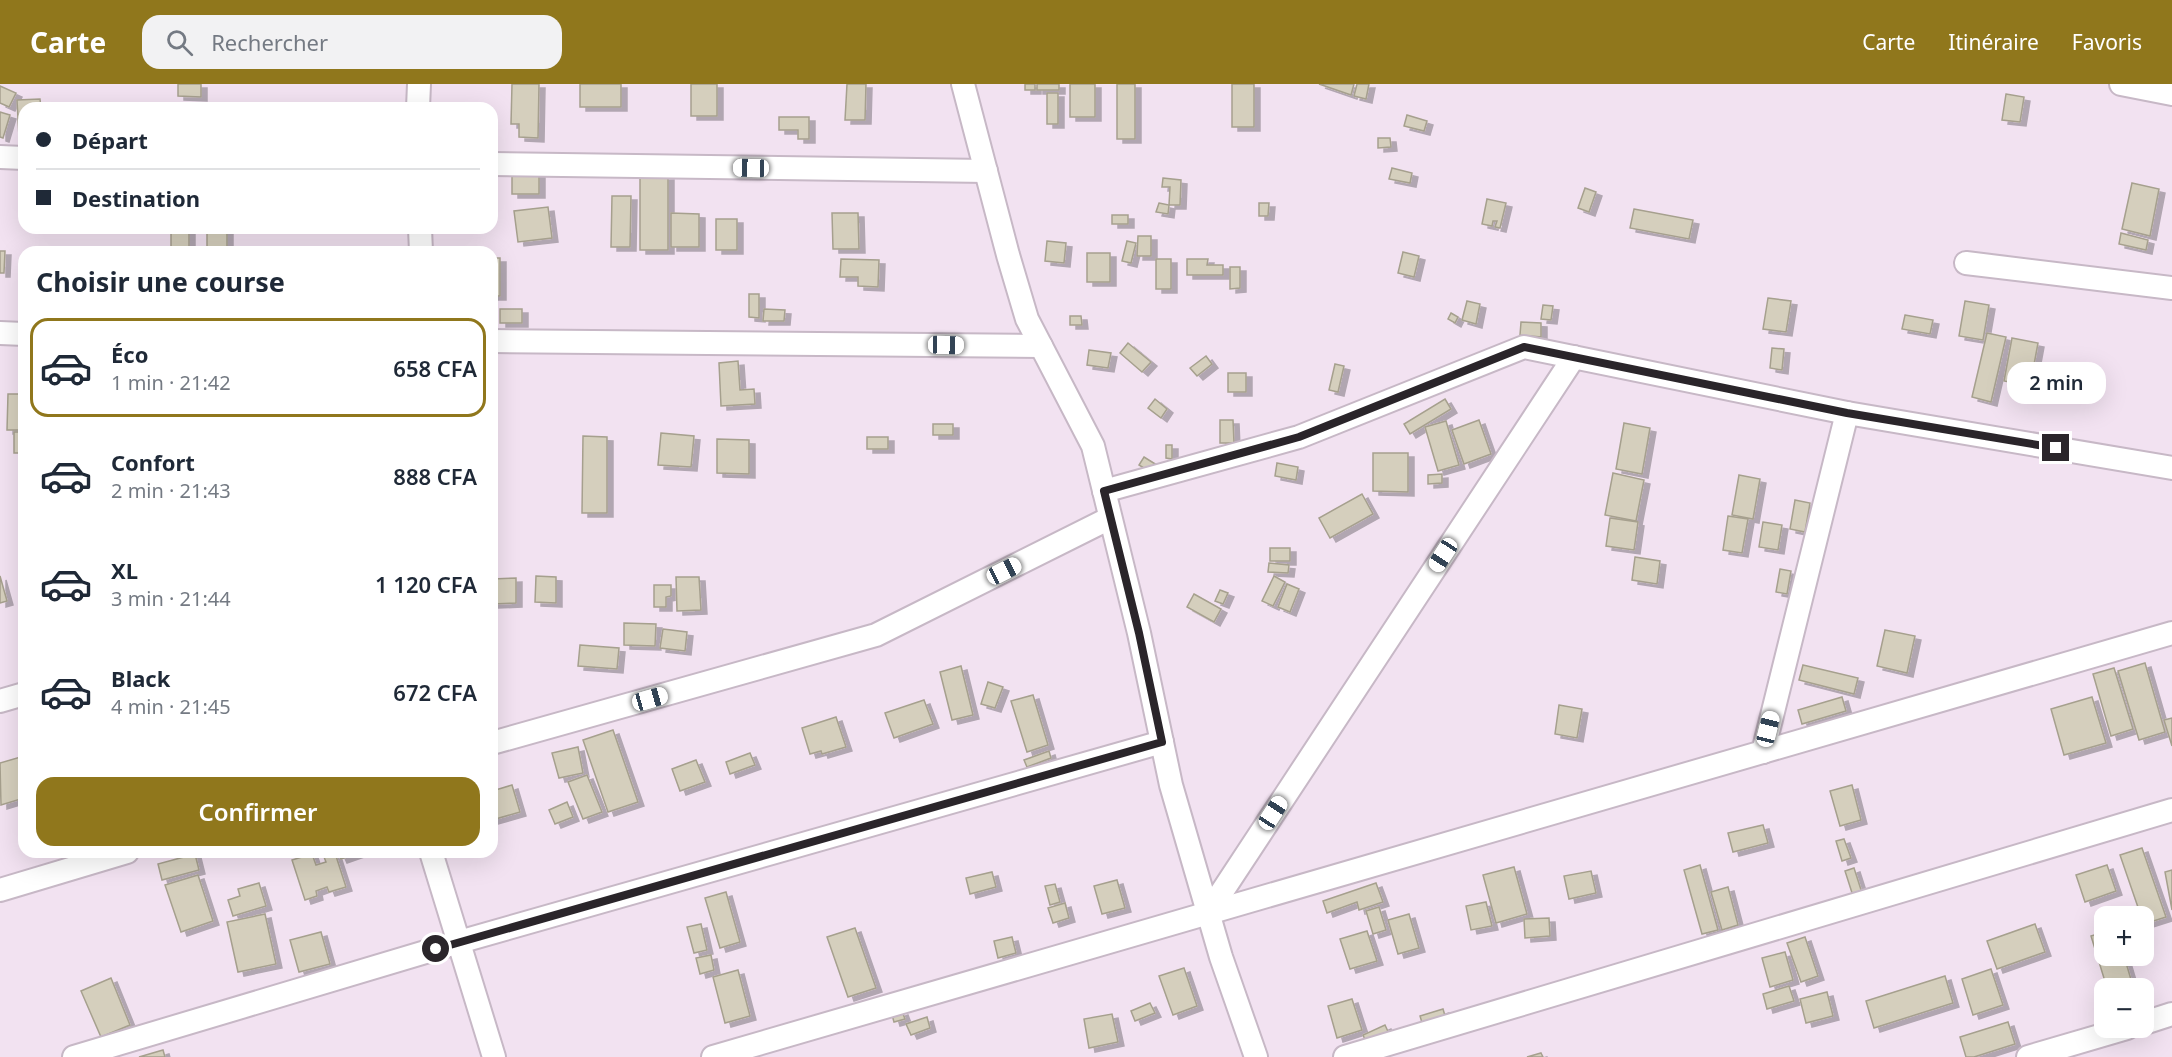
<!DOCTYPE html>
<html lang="fr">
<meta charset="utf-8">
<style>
:root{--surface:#fff;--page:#f2f2f3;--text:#1f2937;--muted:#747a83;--line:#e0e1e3;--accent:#90771c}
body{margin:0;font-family:"Noto Sans",sans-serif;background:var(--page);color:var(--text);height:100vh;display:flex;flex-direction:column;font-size:22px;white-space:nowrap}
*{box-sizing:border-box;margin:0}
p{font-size:20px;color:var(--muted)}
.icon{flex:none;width:33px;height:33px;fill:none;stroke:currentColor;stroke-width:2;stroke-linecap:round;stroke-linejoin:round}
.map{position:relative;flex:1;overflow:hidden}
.drawer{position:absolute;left:18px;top:162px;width:480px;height:612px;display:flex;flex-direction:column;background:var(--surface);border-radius:18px;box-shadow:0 6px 24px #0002}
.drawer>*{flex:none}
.hud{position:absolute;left:18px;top:18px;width:480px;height:132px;border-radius:18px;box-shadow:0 6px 24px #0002;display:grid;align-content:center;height:132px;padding:0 18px;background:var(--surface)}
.controls{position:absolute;left:2094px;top:822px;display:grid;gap:12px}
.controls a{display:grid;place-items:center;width:60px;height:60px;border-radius:12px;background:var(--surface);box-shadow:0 6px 24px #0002;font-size:30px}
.end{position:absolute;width:27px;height:27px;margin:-14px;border:8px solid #2a252a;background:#fff;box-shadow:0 0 0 3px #fff}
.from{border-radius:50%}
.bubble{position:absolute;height:42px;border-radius:18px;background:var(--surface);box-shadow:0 6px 24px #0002;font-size:20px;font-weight:600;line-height:42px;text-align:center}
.car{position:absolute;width:18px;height:36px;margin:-18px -9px;border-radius:8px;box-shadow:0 0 4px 2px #0007;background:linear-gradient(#fff 24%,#345 0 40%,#fff 0 76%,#345 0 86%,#fff 0)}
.hud b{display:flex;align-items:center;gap:21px;height:57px;font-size:22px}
.hud b+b{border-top:2px solid var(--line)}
.hud i{width:15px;height:15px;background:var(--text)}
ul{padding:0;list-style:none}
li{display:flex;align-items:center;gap:18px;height:99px;margin:0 12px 9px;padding:0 6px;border:3px solid transparent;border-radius:18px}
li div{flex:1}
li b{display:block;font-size:22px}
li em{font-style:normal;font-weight:600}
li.selected{border-color:var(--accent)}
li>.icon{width:54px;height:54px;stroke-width:1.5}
h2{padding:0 18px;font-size:27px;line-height:72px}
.action{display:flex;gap:12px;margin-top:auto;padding:12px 18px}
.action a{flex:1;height:69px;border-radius:18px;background:var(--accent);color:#fff;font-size:24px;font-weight:600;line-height:69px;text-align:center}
header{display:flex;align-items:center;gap:36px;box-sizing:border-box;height:84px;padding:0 30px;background:var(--accent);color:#fff}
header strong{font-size:28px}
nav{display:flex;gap:33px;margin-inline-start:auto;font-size:21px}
.search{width:420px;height:54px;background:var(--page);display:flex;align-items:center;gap:15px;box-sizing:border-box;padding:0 21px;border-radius:18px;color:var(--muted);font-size:22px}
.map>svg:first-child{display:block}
.building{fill:#d5cfbd;stroke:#a6a08e;stroke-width:1.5;filter:url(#shadow)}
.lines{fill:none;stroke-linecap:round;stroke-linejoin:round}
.street-casing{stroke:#c7b8c6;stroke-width:26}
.street{stroke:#fff;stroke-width:22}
.route{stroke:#2a252a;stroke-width:8}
</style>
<header>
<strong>Carte</strong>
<div class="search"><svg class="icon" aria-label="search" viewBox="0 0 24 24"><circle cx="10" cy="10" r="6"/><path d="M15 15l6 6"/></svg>Rechercher</div>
<nav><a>Carte</a><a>Itinéraire</a><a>Favoris</a></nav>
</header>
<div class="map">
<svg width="2172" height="973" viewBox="0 0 2172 973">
<defs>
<filter id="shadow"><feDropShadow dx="6" dy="4" stdDeviation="0" flood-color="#0004"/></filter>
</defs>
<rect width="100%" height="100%" fill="#f2e2f1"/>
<!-- building -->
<g class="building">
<polygon points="178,0 201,0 201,13 178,12"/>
<polygon points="512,0 539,0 538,54 519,53 519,40 511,40"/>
<rect x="580" y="0" width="41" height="23"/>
<rect x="691" y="0" width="26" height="32"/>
<polygon points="847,0 866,0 865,36 845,36"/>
<rect x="1025" y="0" width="10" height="6"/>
<rect x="1037" y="0" width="22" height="6"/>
<rect x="1070" y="0" width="25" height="33"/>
<rect x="1117" y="0" width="18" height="55"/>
<rect x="1232" y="0" width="22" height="43"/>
<polygon points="1319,0 1354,0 1351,11"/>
<polygon points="1357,0 1369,0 1366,15 1354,12"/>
<polygon points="0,2 16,9 9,23 0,19"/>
<rect x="1047" y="9" width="11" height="31"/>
<polygon points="2006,10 2024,13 2020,38 2002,36"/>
<polygon points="40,15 41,24 24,24 24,52 19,53 17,16"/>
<polygon points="0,28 10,31 3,54 0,53"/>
<polygon points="1407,31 1427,37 1424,47 1404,42"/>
<polygon points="779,33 809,33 809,55 798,55 798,46 779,46"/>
<polygon points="1378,54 1390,54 1391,63 1378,64"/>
<polygon points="1392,84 1412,89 1410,99 1389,95"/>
<rect x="512" y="85" width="27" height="25"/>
<polygon points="668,92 668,166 640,166 640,93"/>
<polygon points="1163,94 1181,96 1180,121 1169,121 1170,103 1162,103"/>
<polygon points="2132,99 2159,105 2150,152 2122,145"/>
<polygon points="1585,104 1596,108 1589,128 1578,124"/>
<polygon points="612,112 631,112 630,163 611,163"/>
<polygon points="1487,115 1506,119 1500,144 1495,143 1497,137 1493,137 1492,142 1482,140"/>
<polygon points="1159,119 1169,121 1168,130 1156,128"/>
<polygon points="1259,119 1269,119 1268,132 1259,132"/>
<polygon points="548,123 552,154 518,158 514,127"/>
<polygon points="1634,125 1693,136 1689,155 1630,144"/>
<polygon points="671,129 699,130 699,163 671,163"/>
<polygon points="832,129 858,129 859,165 833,165"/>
<rect x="1112" y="131" width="16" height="9"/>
<rect x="716" y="135" width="21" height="31"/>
<polygon points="171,144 189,144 189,165 171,166"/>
<rect x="207" y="144" width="20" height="22"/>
<polygon points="2121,149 2148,156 2146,166 2119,160"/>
<polygon points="1138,152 1151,152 1151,172 1137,172"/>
<polygon points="1047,157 1066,159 1064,179 1045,177"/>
<polygon points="1127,157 1136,159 1131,179 1122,177"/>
<polygon points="106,166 106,168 81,168 81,167"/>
<polygon points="0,167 5,167 4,189 0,189"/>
<polygon points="1403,168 1419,172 1414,193 1398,189"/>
<rect x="1087" y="169" width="23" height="29"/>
<rect x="492" y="174" width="8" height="38"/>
<polygon points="841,175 879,176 878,203 858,202 858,193 840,193"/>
<rect x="1156" y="175" width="15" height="30"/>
<polygon points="1187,175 1208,175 1207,181 1223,181 1223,191 1187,191"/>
<polygon points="1230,183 1240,183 1240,204 1230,205"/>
<polygon points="749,210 759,210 759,234 749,233"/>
<polygon points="1768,214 1791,217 1786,248 1763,245"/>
<polygon points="1467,217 1480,220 1476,240 1462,236"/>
<polygon points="1965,217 1989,221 1983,256 1959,252"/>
<polygon points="1543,221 1553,222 1551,236 1541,235"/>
<rect x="500" y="225" width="22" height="14"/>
<polygon points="764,225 785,226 784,237 763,237"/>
<polygon points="1451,229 1458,233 1455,239 1448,235"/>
<polygon points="1905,231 1933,236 1930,250 1902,245"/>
<polygon points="1070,232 1081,232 1082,241 1070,241"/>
<polygon points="1521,238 1541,239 1541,253 1520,251"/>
<polygon points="1987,249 2006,253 1991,318 1972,313"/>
<polygon points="2012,254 2038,259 2030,302 2004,297"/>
<polygon points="1128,259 1151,278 1142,288 1120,269"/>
<polygon points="1772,264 1784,265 1782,286 1770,284"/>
<polygon points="1089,266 1111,269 1108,284 1087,281"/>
<polygon points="1206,272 1212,280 1197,292 1190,284"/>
<polygon points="738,277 740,306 754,305 755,320 721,322 719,279"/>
<polygon points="1335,280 1344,282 1338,308 1329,306"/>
<rect x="1228" y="289" width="18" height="19"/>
<polygon points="8,310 24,310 24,346 7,346"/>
<polygon points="1155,315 1167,325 1161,334 1148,324"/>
<polygon points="1445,315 1451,325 1410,350 1404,340"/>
<polygon points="1220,336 1233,336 1234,359 1220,359"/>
<polygon points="1479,336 1491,370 1464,380 1452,346"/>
<polygon points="1446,337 1459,381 1438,387 1425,343"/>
<polygon points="1624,339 1650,344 1642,390 1616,385"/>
<rect x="933" y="340" width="20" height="11"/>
<rect x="14" y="348" width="10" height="21"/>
<polygon points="661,349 694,352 691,383 658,381"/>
<polygon points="583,352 607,353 607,429 582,429"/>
<rect x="867" y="353" width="21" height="12"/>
<polygon points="717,355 749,356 749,390 717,389"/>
<polygon points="1166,361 1172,361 1172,375 1166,374"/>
<polygon points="1373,369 1408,369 1408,408 1373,407"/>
<polygon points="1144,373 1160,383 1155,391 1139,381"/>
<polygon points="1277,379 1298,383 1296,396 1275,392"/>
<polygon points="1613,389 1644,396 1636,437 1605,431"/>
<polygon points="1442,390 1442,399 1428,400 1428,391"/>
<polygon points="1739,391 1760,395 1753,435 1732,431"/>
<polygon points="1362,410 1373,430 1330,454 1319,434"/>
<polygon points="1795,416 1810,419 1805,448 1790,445"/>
<polygon points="1728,432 1748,435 1742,469 1723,466"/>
<polygon points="1610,434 1638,438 1634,466 1606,462"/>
<polygon points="1763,438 1782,441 1778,466 1759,463"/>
<rect x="1270" y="464" width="20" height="13"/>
<polygon points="1635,473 1660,477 1657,500 1632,496"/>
<polygon points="1269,479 1289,481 1288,489 1268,488"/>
<polygon points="1780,485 1791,487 1787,510 1776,508"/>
<polygon points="0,492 7,517 0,519"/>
<polygon points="536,492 556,493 556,519 535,518"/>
<polygon points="1274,492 1285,498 1273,522 1262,517"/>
<polygon points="676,493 699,493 701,526 677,527"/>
<polygon points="516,494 516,519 492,520 492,495"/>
<polygon points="1287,500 1299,505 1290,528 1278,523"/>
<polygon points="654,501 671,501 671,512 666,513 666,523 654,523"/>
<polygon points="1220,506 1228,509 1223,520 1215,517"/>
<polygon points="1194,510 1221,525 1214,538 1187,523"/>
<polygon points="624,539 656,540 655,562 624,561"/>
<polygon points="663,545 687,548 685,567 660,564"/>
<polygon points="1885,546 1915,552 1907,589 1877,582"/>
<polygon points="580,561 619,564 617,585 578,582"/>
<polygon points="2145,579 2165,648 2139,656 2118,587"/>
<polygon points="1803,581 1858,594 1854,610 1799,596"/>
<polygon points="961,582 973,631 952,636 940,588"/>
<polygon points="2114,584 2133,645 2111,652 2093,590"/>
<polygon points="988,598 1003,603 995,624 981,620"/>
<polygon points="1033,611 1048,661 1027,668 1011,617"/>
<polygon points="1842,613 1846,627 1802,640 1798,626"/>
<polygon points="2092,613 2106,659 2064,671 2051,625"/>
<polygon points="924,616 933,640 894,654 885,629"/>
<polygon points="1559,621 1582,625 1577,654 1555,650"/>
<polygon points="836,633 846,663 822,670 821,667 810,670 802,644"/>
<polygon points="2172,634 2172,662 2164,636"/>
<polygon points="613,646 638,718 608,728 583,656"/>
<polygon points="578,663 583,689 559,694 552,669"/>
<polygon points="1049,667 1051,674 1027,683 1024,676"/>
<polygon points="750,669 755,681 730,690 726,678"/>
<polygon points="24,672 24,714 1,721 0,679"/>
<polygon points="696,676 705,698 680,707 672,685"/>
<polygon points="587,691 602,728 583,735 568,698"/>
<polygon points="512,701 520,728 492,736 492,707"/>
<polygon points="1852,701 1861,736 1840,742 1830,707"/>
<polygon points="567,718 573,733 555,740 549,726"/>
<polygon points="1763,741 1768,759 1733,768 1728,749"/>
<polygon points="1844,755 1851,774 1842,777 1836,757"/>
<polygon points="2142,764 2166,833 2144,840 2144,832 2141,832 2120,771"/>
<polygon points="338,768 361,768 341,775"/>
<polygon points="335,769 346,803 329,808 327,803 316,807 317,812 305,816 292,776 312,770 316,781 326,778 324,773"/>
<polygon points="195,770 199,786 162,796 158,780"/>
<polygon points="1700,781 1718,846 1702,850 1684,786"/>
<polygon points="2107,781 2116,807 2085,818 2076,791"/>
<polygon points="1514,783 1527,830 1496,839 1483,791"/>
<polygon points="1854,784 1863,812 1854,815 1845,787"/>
<polygon points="2172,786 2172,826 2165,788"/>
<polygon points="1591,787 1596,809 1569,815 1564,792"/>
<polygon points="992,788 996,803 970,810 966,794"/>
<polygon points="198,791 213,837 181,848 165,801"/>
<polygon points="1117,796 1125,824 1102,830 1094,802"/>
<polygon points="259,799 266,822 233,832 228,816 240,812 238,805"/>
<polygon points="1376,799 1383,818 1359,826 1357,818 1327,829 1323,817"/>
<polygon points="1055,800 1060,818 1050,821 1045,802"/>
<polygon points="1728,803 1738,841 1722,846 1711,808"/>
<polygon points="726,808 740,858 720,864 705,814"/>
<polygon points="1486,818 1492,842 1471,846 1466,822"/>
<polygon points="1065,819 1069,834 1053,839 1048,824"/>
<polygon points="1379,823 1386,846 1373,850 1366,827"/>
<polygon points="265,830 276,880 238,888 227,838"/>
<polygon points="1409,830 1419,864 1398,870 1388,836"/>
<polygon points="1549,834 1550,852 1525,854 1524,835"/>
<polygon points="701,840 707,866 694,869 687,843"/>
<polygon points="2035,840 2045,868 1997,885 1987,857"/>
<polygon points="855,844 876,904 848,913 827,853"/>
<polygon points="1367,847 1377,877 1350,885 1340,855"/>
<polygon points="321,848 330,880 299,888 290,856"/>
<polygon points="2104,848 2104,872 2124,872 2132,899 2107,904 2091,852"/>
<polygon points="1012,853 1016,869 998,874 994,857"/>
<polygon points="1805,853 1818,892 1801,898 1787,859"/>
<polygon points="1785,868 1793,896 1770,903 1762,874"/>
<polygon points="711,871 714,886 700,890 696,874"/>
<polygon points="1184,884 1197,922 1173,931 1159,892"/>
<polygon points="1991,885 2003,921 1973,931 1962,895"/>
<polygon points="738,886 750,932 725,939 713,893"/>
<polygon points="1945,892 1953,919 1874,944 1866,917"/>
<polygon points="111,894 130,941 101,953 81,907"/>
<polygon points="1789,902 1794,917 1767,925 1763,910"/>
<polygon points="1827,908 1833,932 1806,939 1800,915"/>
<polygon points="1352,915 1362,946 1337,954 1328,922"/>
<polygon points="1150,919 1155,929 1135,937 1131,927"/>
<polygon points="1443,925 1446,935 1423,942 1420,932"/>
<polygon points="902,927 905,935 894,938 892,931"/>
<polygon points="1112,930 1118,958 1089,964 1084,935"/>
<polygon points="927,933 930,944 911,951 906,940"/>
<polygon points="2008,938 2015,960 1974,973 1966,973 1960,953"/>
<polygon points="1385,941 1390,952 1368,962 1363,951"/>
<polygon points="163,966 165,973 139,973"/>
<polygon points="1541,969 1543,973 1527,973"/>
</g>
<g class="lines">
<!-- street casing -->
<g class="street-casing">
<g id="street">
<polyline points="963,0 1008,171 1027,235 1093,362 1139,549 1171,701 1221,873 1256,973"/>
<polyline points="2121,0 2172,10"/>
<polyline points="418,24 419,0"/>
<polyline points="0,73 24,74"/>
<polyline points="492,80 986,87"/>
<polyline points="420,144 421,168"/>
<polyline points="1966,179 2172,204"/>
<polyline points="0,249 24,250"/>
<polyline points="492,257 1041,262"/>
<polyline points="1104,407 1299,353 1524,263 1847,329 2172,384"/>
<polyline points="0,617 24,610"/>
<polyline points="492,659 876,551 1110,434"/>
<polyline points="1763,668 1847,329"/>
<polyline points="431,768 494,973"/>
<polyline points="0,806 127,768"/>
<polyline points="1208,829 1574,273"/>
<polyline points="2144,939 2172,930"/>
<polyline points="74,973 459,858 1162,658"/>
<polyline points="713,973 2172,549"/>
<polyline points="1345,973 2172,726"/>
<polyline points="2028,973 2127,944"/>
</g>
</g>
<!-- street -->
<use href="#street" class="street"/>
</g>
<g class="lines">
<!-- route -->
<polyline class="route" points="436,865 1162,658 1139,549 1104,407 1299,353 1524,263 1847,329 2056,364"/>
</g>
</svg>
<div class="controls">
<a>+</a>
<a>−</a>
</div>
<i class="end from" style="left:436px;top:865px"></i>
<i class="end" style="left:2056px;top:364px"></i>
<div class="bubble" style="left:2007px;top:278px;width:99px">2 min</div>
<i class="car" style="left:751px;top:84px;rotate:271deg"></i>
<i class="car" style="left:946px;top:261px;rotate:91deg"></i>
<i class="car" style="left:1443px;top:471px;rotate:213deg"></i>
<i class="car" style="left:1004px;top:487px;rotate:63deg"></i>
<i class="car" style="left:650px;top:615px;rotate:74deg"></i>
<i class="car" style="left:1768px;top:645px;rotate:14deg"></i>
<i class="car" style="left:1273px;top:729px;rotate:33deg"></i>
<div class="hud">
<b><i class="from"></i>Départ</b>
<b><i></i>Destination</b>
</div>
<section class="drawer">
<h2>Choisir une course</h2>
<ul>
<li class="selected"><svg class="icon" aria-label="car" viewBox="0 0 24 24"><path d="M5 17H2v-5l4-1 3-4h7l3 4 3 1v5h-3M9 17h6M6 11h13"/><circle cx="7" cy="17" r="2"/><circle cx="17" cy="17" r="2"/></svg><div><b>Éco</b><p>1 min · 21:42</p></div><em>658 CFA</em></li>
<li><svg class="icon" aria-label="car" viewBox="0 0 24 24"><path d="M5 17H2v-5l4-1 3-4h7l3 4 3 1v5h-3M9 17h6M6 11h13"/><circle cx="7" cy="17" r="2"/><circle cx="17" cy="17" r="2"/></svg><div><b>Confort</b><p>2 min · 21:43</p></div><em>888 CFA</em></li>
<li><svg class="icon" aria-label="car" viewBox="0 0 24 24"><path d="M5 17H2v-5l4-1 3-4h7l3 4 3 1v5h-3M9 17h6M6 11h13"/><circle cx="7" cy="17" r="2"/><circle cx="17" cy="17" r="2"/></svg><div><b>XL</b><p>3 min · 21:44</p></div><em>1 120 CFA</em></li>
<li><svg class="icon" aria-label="car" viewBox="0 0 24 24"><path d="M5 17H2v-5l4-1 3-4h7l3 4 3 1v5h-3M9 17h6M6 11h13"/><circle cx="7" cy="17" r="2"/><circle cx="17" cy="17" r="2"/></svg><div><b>Black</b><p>4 min · 21:45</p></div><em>672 CFA</em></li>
</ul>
<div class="action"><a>Confirmer</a></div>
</section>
</div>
